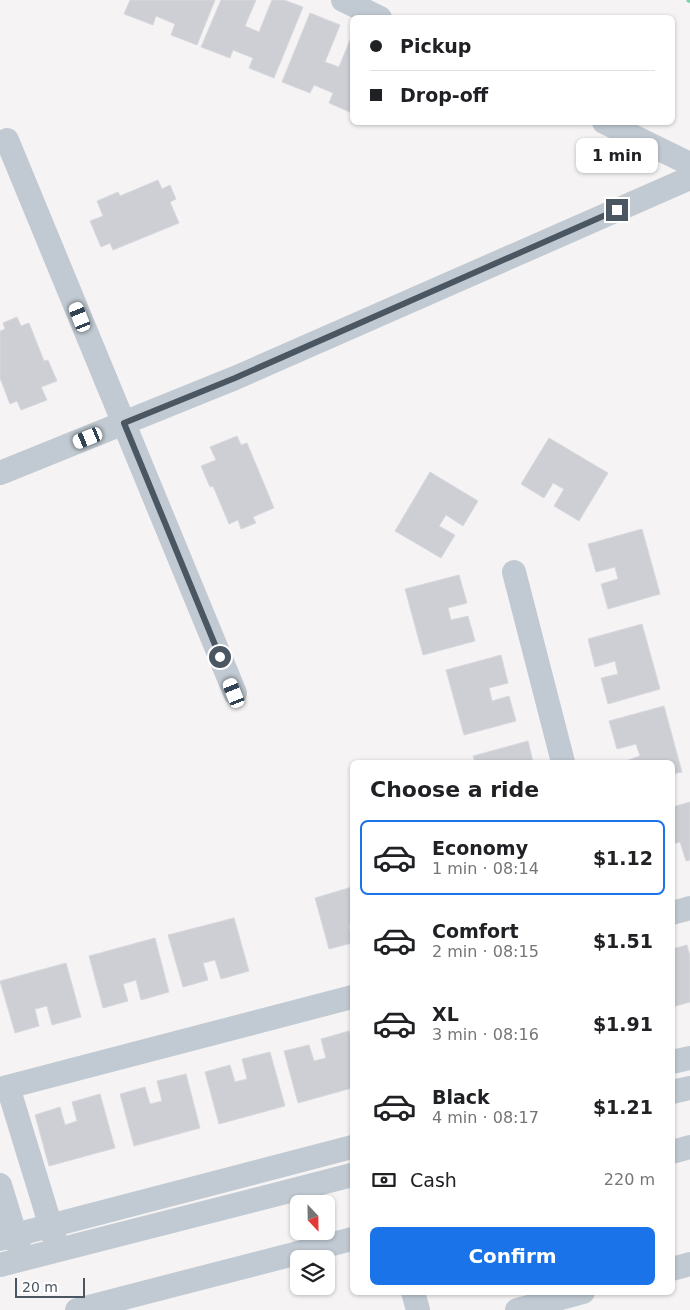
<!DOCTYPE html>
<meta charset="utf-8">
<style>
:root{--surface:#fff;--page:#f6f6f6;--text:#202124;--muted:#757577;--line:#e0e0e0;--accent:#1a73e8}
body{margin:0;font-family:"DejaVu Sans",sans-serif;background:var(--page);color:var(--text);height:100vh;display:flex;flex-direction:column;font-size:19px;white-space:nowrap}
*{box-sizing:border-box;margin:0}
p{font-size:16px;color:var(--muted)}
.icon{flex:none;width:28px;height:28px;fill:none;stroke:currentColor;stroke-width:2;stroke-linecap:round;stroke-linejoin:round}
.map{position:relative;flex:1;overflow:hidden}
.side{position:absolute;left:350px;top:760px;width:325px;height:535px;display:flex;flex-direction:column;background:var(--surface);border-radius:8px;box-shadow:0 1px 4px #0004}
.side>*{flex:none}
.top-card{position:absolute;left:350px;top:15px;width:325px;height:110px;border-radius:8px;box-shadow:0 1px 4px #0004;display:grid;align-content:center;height:110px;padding:0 20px;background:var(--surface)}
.needle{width:32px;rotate:158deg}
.controls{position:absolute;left:290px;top:1195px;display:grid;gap:10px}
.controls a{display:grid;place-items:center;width:45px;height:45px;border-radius:8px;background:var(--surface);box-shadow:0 1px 4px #0004;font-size:25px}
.scale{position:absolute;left:15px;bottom:12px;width:70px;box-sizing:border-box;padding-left:5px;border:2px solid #4a5661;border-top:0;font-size:14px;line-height:18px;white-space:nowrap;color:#4a5661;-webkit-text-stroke:4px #fff;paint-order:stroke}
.end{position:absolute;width:22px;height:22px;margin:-11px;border:6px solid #4a5661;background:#fff;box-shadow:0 0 0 2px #fff}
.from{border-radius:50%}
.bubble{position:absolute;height:35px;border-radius:8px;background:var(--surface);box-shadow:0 1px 4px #0004;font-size:16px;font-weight:600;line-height:35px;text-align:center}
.car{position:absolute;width:15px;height:30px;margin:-15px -8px;border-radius:6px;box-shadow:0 0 4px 1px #0007;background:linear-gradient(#fff 24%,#345 0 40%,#fff 0 76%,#345 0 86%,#fff 0)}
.top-card b{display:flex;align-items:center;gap:18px;height:48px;font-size:19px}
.top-card b+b{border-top:1px solid var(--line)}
.top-card i{width:12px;height:12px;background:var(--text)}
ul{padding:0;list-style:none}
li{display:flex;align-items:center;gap:15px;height:75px;margin:0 10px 8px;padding:0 10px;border:2px solid transparent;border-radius:8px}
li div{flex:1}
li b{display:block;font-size:19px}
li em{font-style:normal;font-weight:600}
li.active{border-color:var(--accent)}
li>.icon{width:45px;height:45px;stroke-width:1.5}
h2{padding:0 20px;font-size:22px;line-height:60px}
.pay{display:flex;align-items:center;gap:12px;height:55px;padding:0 20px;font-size:19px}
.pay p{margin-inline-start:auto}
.action{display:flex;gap:10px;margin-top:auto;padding:10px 20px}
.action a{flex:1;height:58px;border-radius:8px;background:var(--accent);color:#fff;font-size:20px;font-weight:600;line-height:58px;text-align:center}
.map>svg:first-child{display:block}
.building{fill:#cdcfd5;stroke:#d7d9de}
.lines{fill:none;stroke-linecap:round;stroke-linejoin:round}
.path{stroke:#7ad0a6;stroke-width:3;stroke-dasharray:4 2.5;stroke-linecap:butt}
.minor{stroke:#c1cad2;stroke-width:24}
.route{stroke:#4a5661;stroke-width:6}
</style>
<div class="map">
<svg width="690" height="1310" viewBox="0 0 690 1310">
<rect width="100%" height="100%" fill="#f5f3f3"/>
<!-- building -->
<g class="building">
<polygon points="130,0 215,0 197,45 171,35 175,24 156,16 153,25 124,14"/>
<polygon points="221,0 256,0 245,26 259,32 272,0 284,0 303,7 274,78 249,68 253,58 233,50 230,58 201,47"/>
<polygon points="310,13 340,25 325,62 339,67 352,35 352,113 329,103 333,93 314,85 310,93 282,82"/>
<polygon points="158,180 162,189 170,185 176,199 170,202 179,223 113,250 110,243 101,247 90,221 103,216 97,201 118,192 120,196"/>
<polygon points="17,317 21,326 29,323 44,361 48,360 57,381 41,387 47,400 21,410 17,401 10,404 0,378 0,331 5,329 3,323"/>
<polygon points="237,436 241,445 247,443 274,508 253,517 256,523 241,529 238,520 229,524 213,486 210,487 201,466 216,460 210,447"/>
<polygon points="549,438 608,473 579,521 554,506 564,489 553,483 544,498 521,484"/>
<polygon points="430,472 478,501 463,526 446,515 439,526 455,535 441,558 395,531"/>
<polygon points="642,529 660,594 608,609 601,584 618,579 615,567 596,572 588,544"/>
<polygon points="459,575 467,603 448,608 451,620 468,616 475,641 423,655 405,589"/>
<polygon points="642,624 660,689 608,704 601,678 618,674 615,661 595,667 588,639"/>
<polygon points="501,655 508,683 489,688 492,701 509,696 516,721 464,735 446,670"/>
<polygon points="664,706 682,772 672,774 672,762 623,762 640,756 636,744 617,749 609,721"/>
<polygon points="528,741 533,762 475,762 473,756"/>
<polygon points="690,802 690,860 686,861 680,842 672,844 672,807"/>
<polygon points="352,887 352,924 349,925 352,943 329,949 315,898"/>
<polygon points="234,918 249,971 221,979 215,960 203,963 208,980 183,987 168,935"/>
<polygon points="155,938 169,992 141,1000 136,980 123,984 128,1001 103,1008 89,956"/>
<polygon points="687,945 690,956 690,1002 672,1007 672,949"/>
<polygon points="66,963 81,1017 52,1025 47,1006 35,1009 39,1026 15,1033 0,981"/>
<polygon points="349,1031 352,1044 352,1088 298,1103 284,1051 309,1045 314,1061 326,1058 321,1039"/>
<polygon points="270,1052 285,1106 219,1124 205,1072 230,1065 235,1082 247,1079 242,1059"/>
<polygon points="186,1074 200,1128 134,1146 120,1094 145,1087 150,1104 162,1101 157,1081"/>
<polygon points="100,1094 115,1148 49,1166 35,1115 60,1107 65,1125 77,1121 72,1102"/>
</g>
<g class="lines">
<!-- path -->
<polyline class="path" points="687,0 690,2"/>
<!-- minor -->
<g class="minor">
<polyline points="343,0 380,18"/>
<polyline points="604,122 690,164"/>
<polyline points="7,140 235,693"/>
<polyline points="0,473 235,378 690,178"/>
<polyline points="514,572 563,762"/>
<polyline points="672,913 690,908"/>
<polyline points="672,1062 690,1058"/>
<polyline points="8,1087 55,1240"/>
<polyline points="0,1089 352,997"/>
<polyline points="672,1092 690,1088"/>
<polyline points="672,1152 690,1147"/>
<polyline points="0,1185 20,1250"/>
<polyline points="0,1239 352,1147"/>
<polyline points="0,1265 352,1175"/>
<polyline points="672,1269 690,1264"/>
<polyline points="413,1292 418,1310"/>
<polyline points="77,1310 352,1239"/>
<polyline points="517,1310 583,1292"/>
</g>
</g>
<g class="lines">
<!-- route -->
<polyline class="route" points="220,657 124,423 235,378 617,210"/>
</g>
</svg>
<div class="controls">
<a><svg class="needle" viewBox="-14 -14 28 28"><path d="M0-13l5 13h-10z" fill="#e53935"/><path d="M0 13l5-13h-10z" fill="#757577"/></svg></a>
<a><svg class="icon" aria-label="layers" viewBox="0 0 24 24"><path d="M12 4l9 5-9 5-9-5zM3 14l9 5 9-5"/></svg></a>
</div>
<div class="scale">20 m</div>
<i class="end from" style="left:220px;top:657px"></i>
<i class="end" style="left:617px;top:210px"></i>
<div class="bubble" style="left:576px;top:138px;width:82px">1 min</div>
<i class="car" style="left:80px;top:317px;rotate:338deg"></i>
<i class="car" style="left:88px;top:438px;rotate:248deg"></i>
<i class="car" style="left:234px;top:693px;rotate:338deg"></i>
<div class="top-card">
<b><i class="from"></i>Pickup</b>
<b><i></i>Drop-off</b>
</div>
<section class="side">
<h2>Choose a ride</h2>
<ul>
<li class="active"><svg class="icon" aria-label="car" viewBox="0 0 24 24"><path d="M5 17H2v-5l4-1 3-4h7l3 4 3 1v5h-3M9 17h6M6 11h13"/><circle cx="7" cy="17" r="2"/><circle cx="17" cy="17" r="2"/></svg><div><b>Economy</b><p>1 min · 08:14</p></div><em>$1.12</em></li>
<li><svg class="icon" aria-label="car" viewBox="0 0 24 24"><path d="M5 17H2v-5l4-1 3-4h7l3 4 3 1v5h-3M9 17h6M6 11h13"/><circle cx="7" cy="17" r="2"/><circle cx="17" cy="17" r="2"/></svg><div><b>Comfort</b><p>2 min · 08:15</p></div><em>$1.51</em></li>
<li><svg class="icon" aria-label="car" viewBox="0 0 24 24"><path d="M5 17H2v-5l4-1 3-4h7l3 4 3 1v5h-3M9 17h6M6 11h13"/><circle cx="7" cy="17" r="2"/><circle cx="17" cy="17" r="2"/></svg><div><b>XL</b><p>3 min · 08:16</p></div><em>$1.91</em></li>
<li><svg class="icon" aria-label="car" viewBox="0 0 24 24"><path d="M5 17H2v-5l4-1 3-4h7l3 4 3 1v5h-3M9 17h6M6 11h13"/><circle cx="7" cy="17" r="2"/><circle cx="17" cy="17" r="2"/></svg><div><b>Black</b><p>4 min · 08:17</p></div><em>$1.21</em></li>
</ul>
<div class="pay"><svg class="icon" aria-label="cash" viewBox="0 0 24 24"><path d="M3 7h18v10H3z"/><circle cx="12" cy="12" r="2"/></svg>Cash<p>220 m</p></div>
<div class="action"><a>Confirm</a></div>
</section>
</div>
